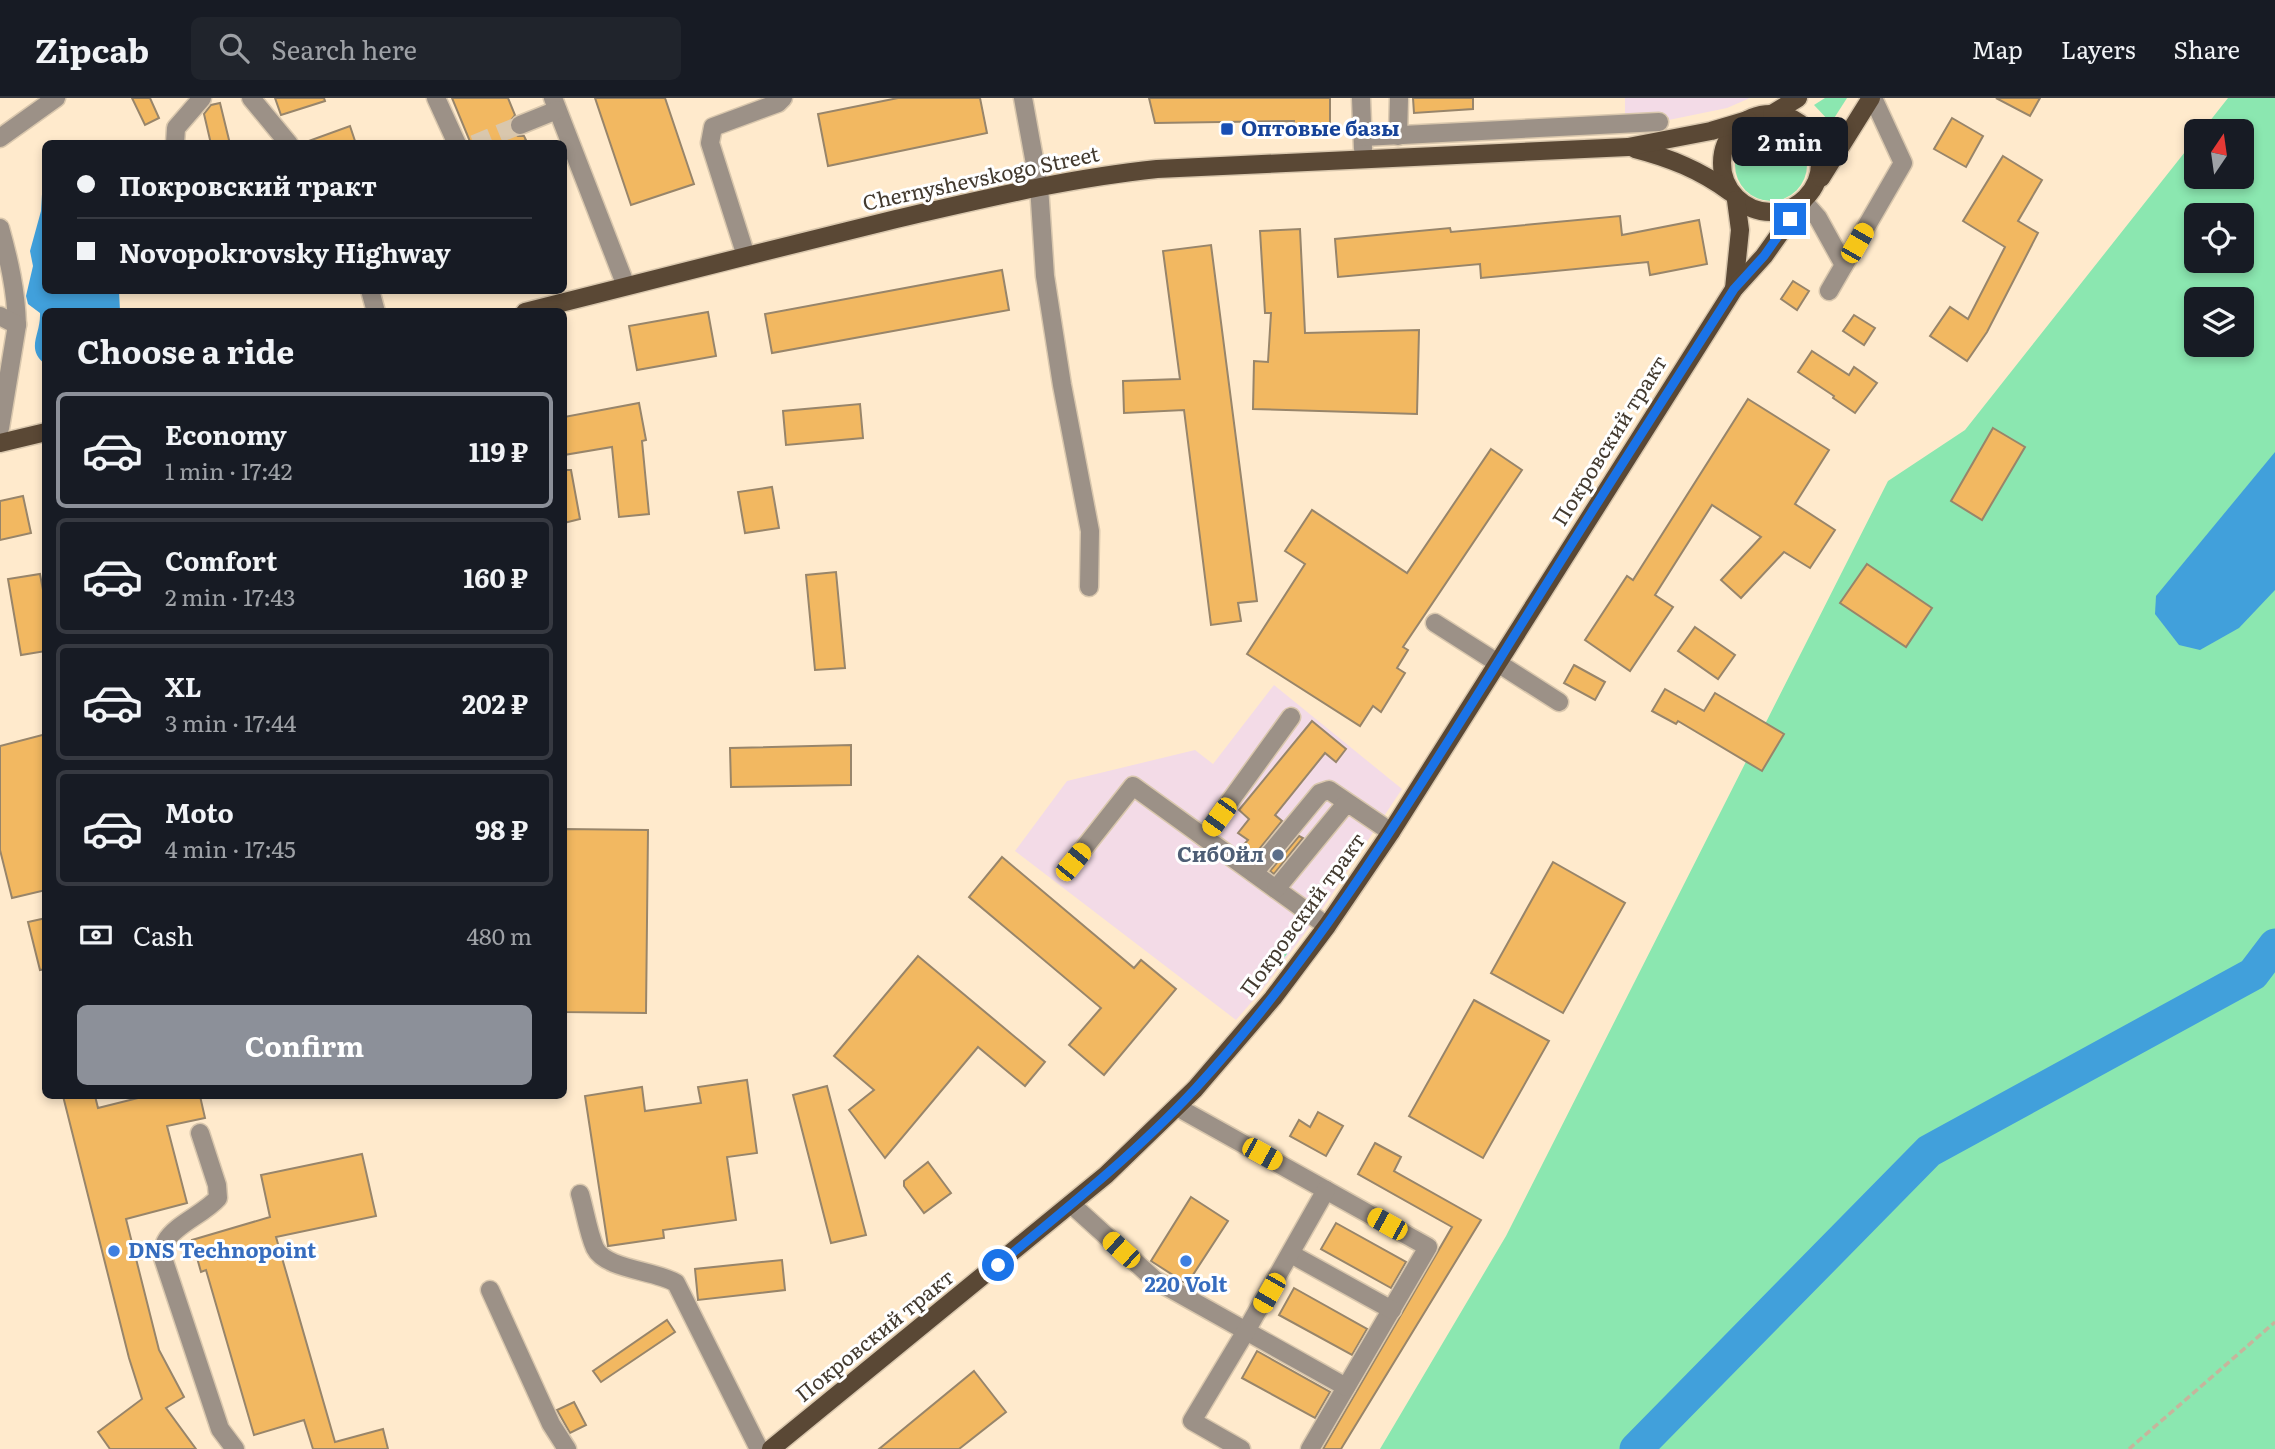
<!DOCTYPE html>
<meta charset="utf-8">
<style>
:root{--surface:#171b24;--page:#20242c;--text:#f1f3f6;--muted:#9ea1a6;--line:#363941;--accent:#8c9099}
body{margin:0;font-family:Literata,serif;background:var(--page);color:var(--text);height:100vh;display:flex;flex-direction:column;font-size:26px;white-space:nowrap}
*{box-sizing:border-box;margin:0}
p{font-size:23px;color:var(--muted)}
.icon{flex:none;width:38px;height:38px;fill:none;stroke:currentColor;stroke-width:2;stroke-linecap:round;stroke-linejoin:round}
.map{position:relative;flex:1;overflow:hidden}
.panel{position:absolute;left:42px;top:210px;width:525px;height:791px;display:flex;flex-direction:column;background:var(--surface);border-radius:10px;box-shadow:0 4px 10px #0003}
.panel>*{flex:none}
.banner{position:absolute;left:42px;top:42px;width:525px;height:154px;border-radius:10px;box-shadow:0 4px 10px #0003;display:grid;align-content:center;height:154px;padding:0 35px;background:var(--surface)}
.needle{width:46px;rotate:13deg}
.tools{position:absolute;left:2184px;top:21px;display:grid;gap:14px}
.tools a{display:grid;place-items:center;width:70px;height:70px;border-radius:10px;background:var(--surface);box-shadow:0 4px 10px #0003;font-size:35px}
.end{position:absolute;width:32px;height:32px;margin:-16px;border:9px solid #1a73e8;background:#fff;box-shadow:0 0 0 4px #fff}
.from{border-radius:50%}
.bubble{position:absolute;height:49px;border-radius:10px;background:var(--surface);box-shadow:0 4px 10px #0003;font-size:23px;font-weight:700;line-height:49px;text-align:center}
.car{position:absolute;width:21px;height:42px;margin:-21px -10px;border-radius:9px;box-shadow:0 0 5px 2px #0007;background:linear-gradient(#f5c518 24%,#345 0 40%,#f5c518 0 76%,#345 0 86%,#f5c518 0)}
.banner b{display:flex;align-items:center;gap:24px;height:66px;font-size:26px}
.banner b+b{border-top:2px solid var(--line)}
.banner i{width:18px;height:18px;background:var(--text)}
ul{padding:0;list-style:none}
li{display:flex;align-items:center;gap:21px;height:116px;margin:0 14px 10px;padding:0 21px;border:4px solid var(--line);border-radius:10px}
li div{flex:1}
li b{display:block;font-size:26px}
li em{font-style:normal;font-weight:700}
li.active{border-color:var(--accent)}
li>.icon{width:63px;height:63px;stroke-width:1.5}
h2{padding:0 35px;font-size:32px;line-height:84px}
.pay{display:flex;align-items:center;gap:18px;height:77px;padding:0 35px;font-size:26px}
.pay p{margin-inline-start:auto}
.primary-button{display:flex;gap:14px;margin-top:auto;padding:14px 35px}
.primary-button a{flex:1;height:80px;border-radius:10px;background:var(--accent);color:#fff;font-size:28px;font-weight:700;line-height:80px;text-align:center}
header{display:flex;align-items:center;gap:42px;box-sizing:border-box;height:98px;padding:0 35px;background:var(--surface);border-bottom:2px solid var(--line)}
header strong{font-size:33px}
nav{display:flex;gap:38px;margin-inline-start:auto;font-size:24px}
.search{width:490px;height:63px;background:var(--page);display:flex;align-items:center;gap:18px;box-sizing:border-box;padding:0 24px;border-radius:10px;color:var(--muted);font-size:26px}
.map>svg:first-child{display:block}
.commercial{fill:#f3dbe7}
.green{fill:#8be7b0;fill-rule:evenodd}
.water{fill:#41a0db}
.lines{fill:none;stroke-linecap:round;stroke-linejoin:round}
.river{stroke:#41a0db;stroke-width:33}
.building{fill:#f2b861;stroke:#98856a;stroke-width:2}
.minor-tunnel{stroke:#d9c7ad;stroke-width:18;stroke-dasharray:18 9;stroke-linecap:butt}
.minor-casing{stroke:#d9c7ad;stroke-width:21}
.major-casing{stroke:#d9c7ad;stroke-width:21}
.path{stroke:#c6b59c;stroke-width:3.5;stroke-dasharray:7 3.5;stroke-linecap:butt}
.minor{stroke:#9c9187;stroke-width:18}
.major{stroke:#5a4835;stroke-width:18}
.route{stroke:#1a73e8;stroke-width:9}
.transit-dot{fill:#1a4fb4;stroke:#fff;stroke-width:2.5}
.service-dot{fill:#5c6f8a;stroke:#fff;stroke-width:2.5}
.shop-dot{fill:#3f7fe0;stroke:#fff;stroke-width:2.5}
.labels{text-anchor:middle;stroke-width:6;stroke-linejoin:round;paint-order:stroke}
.transit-label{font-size:21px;font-weight:bold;fill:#164399;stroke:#fff;text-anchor:start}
.street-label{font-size:21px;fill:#433a2f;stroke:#fff}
.service-label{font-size:21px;font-weight:bold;fill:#4e5e75;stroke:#fff;text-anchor:end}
.shop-label{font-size:21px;font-weight:bold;fill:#366cbe;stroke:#fff;text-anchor:start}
</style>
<header>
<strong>Zipcab</strong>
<div class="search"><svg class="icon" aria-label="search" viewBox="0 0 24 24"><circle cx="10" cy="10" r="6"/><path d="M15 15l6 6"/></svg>Search here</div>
<nav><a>Map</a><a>Layers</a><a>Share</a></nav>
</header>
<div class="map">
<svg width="2275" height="1351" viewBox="0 0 2275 1351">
<rect width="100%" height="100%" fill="#ffeacc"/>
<!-- commercial -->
<g class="commercial">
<polygon points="1625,0 1750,0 1727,10 1625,31"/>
<polygon points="1274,587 1402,691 1317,819 1262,892 1236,922 1015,753 1067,683 1195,652 1213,666"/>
</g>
<!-- green -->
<g class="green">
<polygon points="1825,0 1847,0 1831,25 1814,7"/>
<path d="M 2228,0 L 2275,0 L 2275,1351 L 1380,1351 L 1506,1138 L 1888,383 L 1965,332 L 2196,40 L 2196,79 L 2242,79 L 2242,33 L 2202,33 ZM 2196,117 L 2242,117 L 2242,163 L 2196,163 ZM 2196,201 L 2242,201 L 2242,247 L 2196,247 Z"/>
<circle cx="1771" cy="67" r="36"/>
<polygon points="1277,849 1286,852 1287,856 1261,889 1247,888"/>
</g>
<!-- water -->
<g class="water">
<path d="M 45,76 L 46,192 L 119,193 L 120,213 L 46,214 L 45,266 C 25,250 41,237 40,215 L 28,206 L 26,198 L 33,168 L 30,153 L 41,113 L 43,79 Z"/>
<polygon points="2275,354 2275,492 2239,530 2200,552 2179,547 2155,516 2156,498"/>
</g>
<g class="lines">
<!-- river -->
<polyline class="river" points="1636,1351 1929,1053 2253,876 2275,847"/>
</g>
<!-- building -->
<g class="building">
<polygon points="132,0 150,0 159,20 145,27"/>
<polygon points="275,0 324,0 325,3 281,17"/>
<polygon points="452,0 508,0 515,17 509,25 510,32 518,38 524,38 526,42 517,46 471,46"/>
<polygon points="595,0 665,0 694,86 631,107"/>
<polygon points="898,0 980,0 987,35 828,68 818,16"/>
<polygon points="1149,0 1330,0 1330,33 1294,33 1294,23 1155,25"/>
<polygon points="1413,0 1473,0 1473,11 1414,15"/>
<polygon points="1996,0 2040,0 2030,18"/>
<polygon points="220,5 230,46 211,46 204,16 211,7"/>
<polygon points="1952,20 1983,38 1966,69 1934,51"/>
<polygon points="350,28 356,46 306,46 306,44"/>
<polygon points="2003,58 2042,82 2018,123 2038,135 1987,234 1967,263 1930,238 1950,209 1968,221 2005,149 1963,123"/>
<polygon points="1620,118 1622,137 1699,122 1707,166 1650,177 1648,164 1481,180 1480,166 1338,179 1335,141 1450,130 1451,134"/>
<polygon points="1300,131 1305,235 1419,232 1417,316 1253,311 1254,263 1268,264 1271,215 1265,215 1260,133"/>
<polygon points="1211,147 1257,503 1238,505 1241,523 1211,527 1184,312 1124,315 1123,283 1180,281 1163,153"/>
<polygon points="1002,172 1009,212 772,255 765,216"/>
<polygon points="1793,183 1809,193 1797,212 1781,201"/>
<polygon points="708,214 716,258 637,272 629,228"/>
<polygon points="1854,217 1875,230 1864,247 1843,233"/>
<polygon points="1812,253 1849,277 1854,269 1877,285 1855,315 1833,300 1834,298 1798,274"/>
<polygon points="1748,301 1829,352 1795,406 1835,432 1810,470 1784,454 1741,500 1721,482 1761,439 1712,407 1655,497 1673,509 1630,573 1585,542 1627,478 1633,482"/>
<polygon points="639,305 646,342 642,343 649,416 619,419 612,349 564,357 564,319"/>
<polygon points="860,306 863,340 786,347 783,313"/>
<polygon points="1993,330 2025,349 1982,422 1951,403"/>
<polygon points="1491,351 1522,372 1403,549 1408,552 1397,570 1405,575 1381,614 1373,608 1360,628 1247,556 1305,466 1285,453 1312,412 1407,475"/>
<polygon points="564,372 571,372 580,421 564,425"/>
<polygon points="772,389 779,430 745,435 738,394"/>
<polygon points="23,398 31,435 0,442 0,403"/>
<polygon points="1867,466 1932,510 1906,549 1840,505"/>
<polygon points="836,474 845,570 815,572 806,477"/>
<polygon points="40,476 46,508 46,553 21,557 8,481"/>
<polygon points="1695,529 1735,557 1718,581 1678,553"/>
<polygon points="1574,567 1605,584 1595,602 1564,585"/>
<polygon points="1665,591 1704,613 1715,595 1784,636 1762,673 1678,623 1676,626 1652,613"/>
<polygon points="1312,623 1346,651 1336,664 1325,655 1275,717 1282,723 1252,760 1240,751 1248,742 1238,735 1249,721 1239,712"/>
<polygon points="46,636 46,792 12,800 0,752 0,648"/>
<polygon points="851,647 851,687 731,689 730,650"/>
<polygon points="564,731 648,732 646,915 564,914"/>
<polygon points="1299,738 1303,740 1274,776 1270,773"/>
<polygon points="1002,759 1134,870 1141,862 1176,891 1104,977 1069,947 1101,910 969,799"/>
<polygon points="1553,764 1625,805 1563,915 1491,875"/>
<polygon points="46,820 46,871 40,872 28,824"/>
<polygon points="918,858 1045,964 1025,988 978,949 885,1060 849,1012 874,992 834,958"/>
<polygon points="1474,902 1549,943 1483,1060 1409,1018"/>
<polygon points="747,982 757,1055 727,1059 736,1122 663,1132 664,1140 608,1148 585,998 642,989 645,1013 701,1005 698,989"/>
<polygon points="827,988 866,1137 831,1145 793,997"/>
<polygon points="63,998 95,998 98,1010 146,998 200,998 205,1020 167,1028 187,1105 126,1121 159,1252 184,1299 166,1310 196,1351 110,1351 98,1334 142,1301 129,1260"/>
<polygon points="1318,1014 1343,1028 1326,1058 1290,1038 1299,1022 1310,1029"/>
<polygon points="1375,1045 1401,1059 1394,1073 1481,1122 1341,1351 1323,1351 1452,1129 1358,1076"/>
<polygon points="362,1056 376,1118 276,1139 335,1344 383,1331 388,1351 313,1351 304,1322 254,1337 206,1172 201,1174 192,1142 270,1119 261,1077"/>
<polygon points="928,1064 951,1095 924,1115 904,1088 904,1083"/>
<polygon points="1191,1099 1228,1123 1187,1186 1151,1163"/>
<polygon points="1336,1125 1406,1164 1391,1190 1321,1151"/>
<polygon points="782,1162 785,1192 698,1202 695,1171"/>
<polygon points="1294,1190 1367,1231 1352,1257 1279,1217"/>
<polygon points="667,1222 675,1234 601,1284 593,1273"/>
<polygon points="1257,1253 1330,1294 1315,1320 1242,1280"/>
<polygon points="974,1273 1006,1314 959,1351 879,1351"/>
<polygon points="574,1304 586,1327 570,1335 557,1312"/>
</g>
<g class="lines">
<!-- minor-tunnel -->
<polyline class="minor-tunnel" points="474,46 520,27"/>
<!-- minor casing -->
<g class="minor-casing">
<g id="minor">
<polyline points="251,0 289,46"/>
<polyline points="436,0 457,46"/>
<polyline points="553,0 626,188"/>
<polyline points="1023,0 1039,88 1045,178 1062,287 1090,433 1089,489"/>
<polyline points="1361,0 1363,51"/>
<polyline points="520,27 557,12"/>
<polyline points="1398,38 1399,0"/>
<polyline points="1363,39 1659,24"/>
<polyline points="0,40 56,0"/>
<polyline points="175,46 176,30 202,0"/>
<polyline points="1803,103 1818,120 1844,167"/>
<path d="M 0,130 C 9,162 16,192 17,227"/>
<polyline points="746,158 710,45 713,29 778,5 783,0"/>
<polyline points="370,192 376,214"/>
<polyline points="1829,193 1903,65 1873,0"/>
<polyline points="0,218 17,227 0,330"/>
<polyline points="1435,525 1559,604"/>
<polyline points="1204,739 1291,619"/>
<polyline points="1073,764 1133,688 1327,828"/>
<polyline points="1254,775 1320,695 1329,692 1391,734"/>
<polyline points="1276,791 1344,708 1352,708"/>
<polyline points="1177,1009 1428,1149 1310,1351"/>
<path d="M 200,1035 L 217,1087 L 218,1100 C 204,1116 176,1126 166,1143 C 163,1148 164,1155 163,1160 L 220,1331 L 235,1351"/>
<path d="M 580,1096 C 585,1113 588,1134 595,1150 C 606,1172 655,1172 676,1185 L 759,1351"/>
<polyline points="1071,1106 1155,1182 1346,1289"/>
<polyline points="1291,1156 1392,1212"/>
<polyline points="490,1192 551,1326 567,1351"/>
<polyline points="1241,1351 1192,1323 1246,1233 1326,1092"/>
</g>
</g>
<!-- major casing -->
<g class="major-casing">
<g id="major">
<circle cx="1771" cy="65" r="49"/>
<polyline points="1772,16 1798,0"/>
<path d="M 1635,51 C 1670,60 1700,72 1730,94"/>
<polyline points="1821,80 1871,0"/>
<polyline points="1734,191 1740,132 1736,102"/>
<path d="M 525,214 C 649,183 772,151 896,121 C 983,101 1069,80 1157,71 L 1628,49 L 1711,33 L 1748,22"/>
<polyline points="0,345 46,334"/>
<polyline points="771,1351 1106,1077 1195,991 1273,900 1327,828 1391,734 1734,191 1764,158 1803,103"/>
</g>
</g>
<!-- path -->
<polyline class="path" points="2129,1351 2275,1224"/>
<!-- minor -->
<use href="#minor" class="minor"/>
<!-- major -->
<use href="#major" class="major"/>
</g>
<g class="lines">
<!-- route -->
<path class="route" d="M 998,1167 C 1066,1111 1136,1055 1196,990 C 1312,863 1402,717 1493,572 C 1572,444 1653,317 1734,191 L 1764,158 L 1790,121"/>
</g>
<!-- markers -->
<rect class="transit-dot" x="1220" y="24" width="14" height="14" rx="3.5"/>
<circle class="service-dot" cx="1278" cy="757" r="7"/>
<g class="shop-dot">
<circle cx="114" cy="1153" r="7"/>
<circle cx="1186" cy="1163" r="7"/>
</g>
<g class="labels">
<!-- transit labels -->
<g class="transit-label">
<text x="1241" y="38">Оптовые базы</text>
</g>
<!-- street labels -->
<g class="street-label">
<text transform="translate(981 81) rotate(-12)" y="7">Chernyshevskogo Street</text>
<text transform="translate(1610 343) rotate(-58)" y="7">Покровский тракт</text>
<text transform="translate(1303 817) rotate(-54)" y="7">Покровский тракт</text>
<text transform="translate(875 1238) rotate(-39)" y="7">Покровский тракт</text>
</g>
<!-- service labels -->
<g class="service-label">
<text x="1264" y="764">СибОйл</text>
</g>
<!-- shop labels -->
<g class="shop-label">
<text x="128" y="1160">DNS Technopoint</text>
<text x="1186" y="1194" text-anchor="middle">220 Volt</text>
</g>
</g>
</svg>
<div class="tools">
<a><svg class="needle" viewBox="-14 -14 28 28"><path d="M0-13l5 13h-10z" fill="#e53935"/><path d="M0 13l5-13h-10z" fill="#9ea1a6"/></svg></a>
<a><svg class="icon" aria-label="locate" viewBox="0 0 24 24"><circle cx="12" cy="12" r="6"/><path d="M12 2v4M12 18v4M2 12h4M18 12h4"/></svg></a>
<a><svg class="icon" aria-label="layers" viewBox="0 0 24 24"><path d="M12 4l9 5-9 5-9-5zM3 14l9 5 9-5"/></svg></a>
</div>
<i class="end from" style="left:998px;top:1167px"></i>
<i class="end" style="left:1790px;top:121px"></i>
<div class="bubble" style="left:1732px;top:19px;width:116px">2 min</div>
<i class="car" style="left:1857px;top:145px;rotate:30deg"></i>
<i class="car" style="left:1219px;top:719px;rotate:216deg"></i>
<i class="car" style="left:1073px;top:764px;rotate:39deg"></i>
<i class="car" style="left:1262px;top:1056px;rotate:119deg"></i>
<i class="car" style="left:1387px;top:1126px;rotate:299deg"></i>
<i class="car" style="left:1121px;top:1152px;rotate:312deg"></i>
<i class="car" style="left:1269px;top:1195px;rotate:210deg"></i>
<div class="banner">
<b><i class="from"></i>Покровский тракт</b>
<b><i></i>Novopokrovsky Highway</b>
</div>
<section class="panel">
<h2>Choose a ride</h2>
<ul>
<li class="active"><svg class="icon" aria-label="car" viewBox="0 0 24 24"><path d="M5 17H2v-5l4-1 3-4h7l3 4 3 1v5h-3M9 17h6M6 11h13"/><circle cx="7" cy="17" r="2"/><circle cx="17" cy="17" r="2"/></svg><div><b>Economy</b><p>1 min · 17:42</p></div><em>119 ₽</em></li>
<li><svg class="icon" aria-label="car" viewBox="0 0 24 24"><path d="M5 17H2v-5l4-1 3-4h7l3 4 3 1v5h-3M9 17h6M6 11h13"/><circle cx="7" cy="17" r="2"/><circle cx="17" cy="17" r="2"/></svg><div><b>Comfort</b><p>2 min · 17:43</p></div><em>160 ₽</em></li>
<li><svg class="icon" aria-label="car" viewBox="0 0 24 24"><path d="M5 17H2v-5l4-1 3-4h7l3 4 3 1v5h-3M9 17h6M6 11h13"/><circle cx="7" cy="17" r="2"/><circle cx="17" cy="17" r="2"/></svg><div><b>XL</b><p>3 min · 17:44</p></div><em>202 ₽</em></li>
<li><svg class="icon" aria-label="car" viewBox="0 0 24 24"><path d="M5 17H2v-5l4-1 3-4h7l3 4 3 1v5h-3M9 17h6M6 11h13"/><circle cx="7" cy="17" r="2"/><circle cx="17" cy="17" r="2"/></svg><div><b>Moto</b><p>4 min · 17:45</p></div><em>98 ₽</em></li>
</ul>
<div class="pay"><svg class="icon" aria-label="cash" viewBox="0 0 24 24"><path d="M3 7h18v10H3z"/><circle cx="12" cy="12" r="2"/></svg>Cash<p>480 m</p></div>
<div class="primary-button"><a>Confirm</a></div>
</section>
</div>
